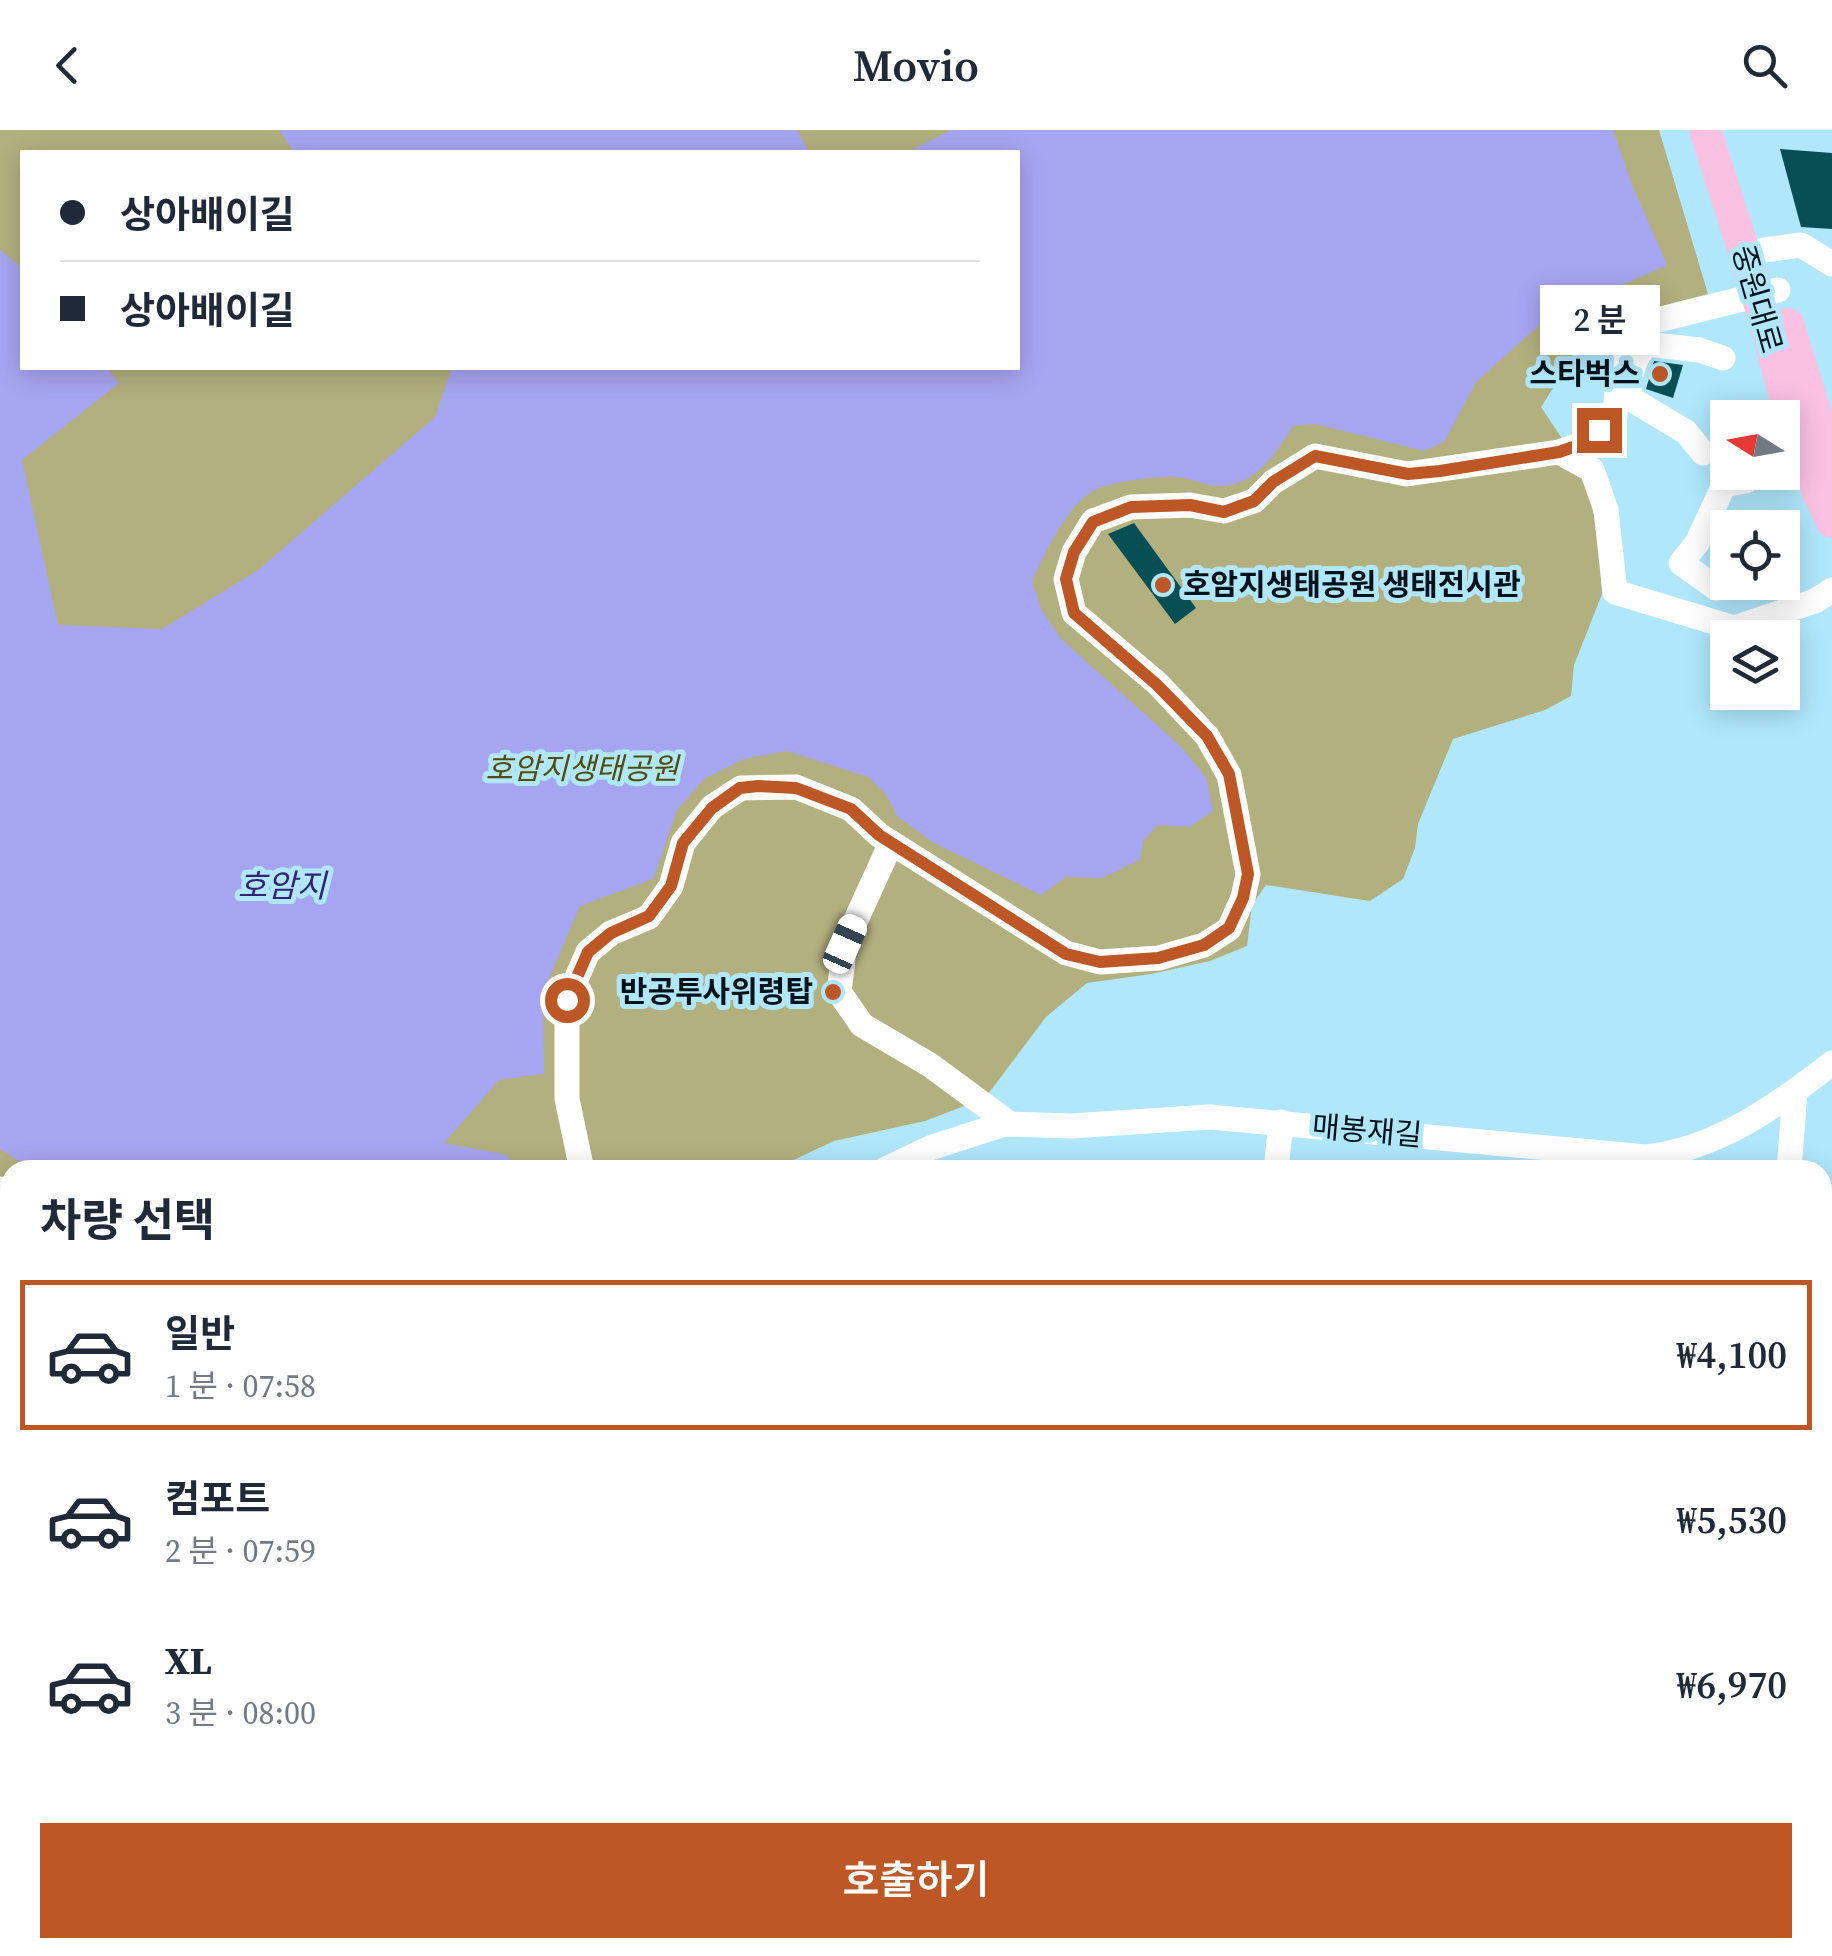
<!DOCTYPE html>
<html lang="ko">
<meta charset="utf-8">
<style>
:root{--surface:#fff;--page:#f2f2f3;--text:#1f2937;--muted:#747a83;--line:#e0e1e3;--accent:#bd5826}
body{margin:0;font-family:"Source Serif 4","Noto Sans KR",serif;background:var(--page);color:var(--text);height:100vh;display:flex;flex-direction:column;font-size:38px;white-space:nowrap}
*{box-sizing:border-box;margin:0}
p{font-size:32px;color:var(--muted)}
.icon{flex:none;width:55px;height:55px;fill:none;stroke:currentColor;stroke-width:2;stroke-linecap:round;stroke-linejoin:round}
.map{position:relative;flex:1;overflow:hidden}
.drawer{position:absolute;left:0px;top:1030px;width:1832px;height:798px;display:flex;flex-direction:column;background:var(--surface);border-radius:30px 30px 0 0;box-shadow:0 5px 25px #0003}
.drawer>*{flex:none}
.top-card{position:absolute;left:20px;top:20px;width:1000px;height:220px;border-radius:0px;box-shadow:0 5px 25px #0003;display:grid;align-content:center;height:220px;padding:0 40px;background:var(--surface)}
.needle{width:65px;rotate:281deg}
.fabs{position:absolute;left:1710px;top:270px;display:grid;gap:20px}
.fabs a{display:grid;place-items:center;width:90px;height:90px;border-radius:0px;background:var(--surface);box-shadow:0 5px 25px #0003;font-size:50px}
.end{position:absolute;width:45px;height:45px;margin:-22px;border:12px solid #bd5826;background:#fff;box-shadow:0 0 0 5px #fff}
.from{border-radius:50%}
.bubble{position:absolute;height:70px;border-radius:0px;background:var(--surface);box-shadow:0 5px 25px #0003;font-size:32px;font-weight:600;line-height:70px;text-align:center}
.car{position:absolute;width:30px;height:60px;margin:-30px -15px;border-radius:12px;box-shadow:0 0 8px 2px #0007;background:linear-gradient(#fff 24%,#345 0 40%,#fff 0 76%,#345 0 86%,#fff 0)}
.top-card b{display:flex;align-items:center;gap:35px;height:95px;font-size:38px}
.top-card b+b{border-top:2px solid var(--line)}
.top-card i{width:25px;height:25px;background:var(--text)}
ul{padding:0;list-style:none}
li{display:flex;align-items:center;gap:30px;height:150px;margin:0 20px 15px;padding:0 20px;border:5px solid transparent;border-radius:0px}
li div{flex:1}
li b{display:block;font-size:38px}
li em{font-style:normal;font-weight:600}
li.current{border-color:var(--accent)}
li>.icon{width:90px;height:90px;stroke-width:1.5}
h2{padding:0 40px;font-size:45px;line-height:120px}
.action{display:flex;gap:20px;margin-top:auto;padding:20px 40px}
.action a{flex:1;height:115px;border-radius:0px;background:var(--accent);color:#fff;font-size:40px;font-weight:600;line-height:115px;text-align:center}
header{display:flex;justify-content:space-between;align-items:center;height:130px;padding:0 40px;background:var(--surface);font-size:45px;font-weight:600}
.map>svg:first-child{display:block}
.green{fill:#b3b07f;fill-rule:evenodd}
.water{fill:#a6a5f1}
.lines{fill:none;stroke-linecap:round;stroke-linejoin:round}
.stream{stroke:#a6a5f1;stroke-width:5}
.building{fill:#084f55}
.minor{stroke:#fff;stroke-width:25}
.major{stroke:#fac1e3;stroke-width:32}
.route{stroke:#bd5826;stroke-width:12}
.poi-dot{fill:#bd5826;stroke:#b0e7fc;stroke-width:4}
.labels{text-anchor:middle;stroke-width:10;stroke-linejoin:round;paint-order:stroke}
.street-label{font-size:30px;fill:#001219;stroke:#b0e7fc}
.poi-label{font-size:30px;font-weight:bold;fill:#001219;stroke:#b0e7fc;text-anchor:end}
.park-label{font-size:30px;font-style:italic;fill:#524c07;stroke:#b0e7fc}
.water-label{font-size:32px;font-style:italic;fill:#312177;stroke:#b0e7fc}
</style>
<header><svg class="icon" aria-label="back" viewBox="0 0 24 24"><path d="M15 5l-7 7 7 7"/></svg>Movio<svg class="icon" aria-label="search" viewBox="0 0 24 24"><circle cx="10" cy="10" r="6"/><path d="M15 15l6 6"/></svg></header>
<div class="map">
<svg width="1832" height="1826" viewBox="0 0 1832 1826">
<rect width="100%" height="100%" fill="#b0e7fc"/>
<!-- green -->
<g class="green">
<path d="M 0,0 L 1659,0 L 1708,164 L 1594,194 L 1541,277 L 1585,343 L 1598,405 L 1602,464 L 1574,535 L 1571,566 L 1545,580 L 1453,609 L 1418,694 L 1415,718 L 1403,749 L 1370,771 L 1266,755 L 1252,775 L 1247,816 L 1210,831 L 1151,844 L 1087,853 L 1046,887 L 985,968 L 925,991 L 834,1011 L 772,1040 L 10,1040 L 10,1121 L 0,1114 ZM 22,22 L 1018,22 L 1018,238 L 22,238 Z"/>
<polygon points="1823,1510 1832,1571 1832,1826 1210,1826 1215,1818 1822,1818"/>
</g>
<!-- water -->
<g class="water">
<polygon points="279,0 797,0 809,22 294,22"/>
<path d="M 951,0 L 1613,0 L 1632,55 L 1667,135 L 1620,156 L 1574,164 L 1476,252 L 1444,312 L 1424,321 L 1315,294 L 1293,296 C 1279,318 1262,346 1234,354 C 1212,361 1195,348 1174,347 C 1156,346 1106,352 1091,362 C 1064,380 1045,423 1032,451 L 1041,479 L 1061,509 L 1179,615 L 1206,647 L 1213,681 L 1189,697 L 1158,695 L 1143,711 L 1140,730 L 1102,748 L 1066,747 L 1041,765 L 934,713 L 898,687 L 885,663 L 868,647 L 787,621 L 744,629 L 704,649 L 677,680 L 653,749 L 580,776 L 543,862 L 544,944 L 499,950 L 444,1013 L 503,1024 L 525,1040 L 33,1040 L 0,1019 L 0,120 L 22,138 L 22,238 L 107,238 L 119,253 L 22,330 L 58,495 L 162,499 L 257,441 L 435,287 L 452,238 L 1018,238 L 1018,22 L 908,22 Z"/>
</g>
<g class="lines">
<!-- stream -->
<polyline class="stream" points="0,1566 10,1550"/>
</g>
<!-- building -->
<g class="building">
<polygon points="1780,19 1832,23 1832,99 1801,97"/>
<polygon points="1654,231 1683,235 1673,268 1646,259"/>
<polygon points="1134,393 1196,478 1175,494 1108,404"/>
</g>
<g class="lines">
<!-- minor -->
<g class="minor">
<polyline points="1764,120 1801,115 1832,134"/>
<polyline points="1559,322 1592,340 1606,380 1615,462 1734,498 1815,471 1832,460"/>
<path d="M 1703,323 L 1686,302 L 1631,269 C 1626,252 1634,225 1648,214 L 1699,220 L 1723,228"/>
<polyline points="1740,452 1716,458 1681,433 1697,413 1724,355 1746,351"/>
<polyline points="891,713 845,814 839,862 862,895 930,935 1010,994"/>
<polyline points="582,1040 567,969 567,870 588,822 611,803 649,787 671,756 683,713 712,677 741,658 796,657 851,679 879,705 1066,823 1100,832 1159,828 1204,815 1229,799 1243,768 1248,744 1229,645 1207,606 1157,553 1074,483 1066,449 1074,422 1093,391 1131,377 1190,375 1224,381 1254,371 1273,352 1315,326 1407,344 1559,322 1582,314 1615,286 1620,215 1634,196 1778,160"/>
<path d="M 884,1040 L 930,1018 L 1004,994 L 1071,996 L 1210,987 L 1646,1027 C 1717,1019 1777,976 1832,933"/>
<polyline points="1276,1040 1281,992"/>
<polyline points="1789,1040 1795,962"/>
<polyline points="0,1059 10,1066"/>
<polyline points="0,1147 10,1153"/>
<polyline points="0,1379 10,1387"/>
<polyline points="1822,1470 1832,1488"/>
<polyline points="0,1606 10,1590"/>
<polyline points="526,1818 534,1826"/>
<polyline points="1485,1818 1499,1826"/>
<polyline points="280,1826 286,1818"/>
</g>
<!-- major -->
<g class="major">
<polyline points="1705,0 1751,143 1802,328 1832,392"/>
<polyline points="1788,194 1832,336"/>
</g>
</g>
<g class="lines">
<!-- route -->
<polyline class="route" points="567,870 588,822 611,803 649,786 671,756 683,713 712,678 740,658 758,656 796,658 851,679 879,705 1066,824 1100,832 1158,828 1204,815 1229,798 1243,768 1248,744 1229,644 1207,606 1156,554 1074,483 1066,449 1074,422 1093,392 1131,377 1190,375 1224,382 1254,371 1273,352 1315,326 1408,344 1440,341 1559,322 1582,314 1599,300"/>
</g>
<!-- markers -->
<g class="poi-dot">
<circle cx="1660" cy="244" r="10"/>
<circle cx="1163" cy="455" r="10"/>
<circle cx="833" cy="862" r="10"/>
</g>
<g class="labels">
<!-- street labels -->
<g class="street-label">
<text transform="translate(1757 169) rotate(74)" y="10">중원대로</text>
<text transform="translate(1367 1001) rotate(5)" y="10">매봉재길</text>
</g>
<!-- poi labels -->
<g class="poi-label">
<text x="1640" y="254">스타벅스</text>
<text x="1183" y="465" text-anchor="start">호암지생태공원 생태전시관</text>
<text x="813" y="872">반공투사위령탑</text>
</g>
<!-- park labels -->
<g class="park-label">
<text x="582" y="649">호암지생태공원</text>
</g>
<!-- water labels -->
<g class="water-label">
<text x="282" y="767">호암지</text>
</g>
</g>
</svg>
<div class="fabs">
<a><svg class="needle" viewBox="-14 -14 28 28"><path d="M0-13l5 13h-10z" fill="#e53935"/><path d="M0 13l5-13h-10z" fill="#747a83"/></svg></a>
<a><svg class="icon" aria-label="locate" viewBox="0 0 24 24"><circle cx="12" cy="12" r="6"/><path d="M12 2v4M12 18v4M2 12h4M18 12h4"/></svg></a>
<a><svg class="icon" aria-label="layers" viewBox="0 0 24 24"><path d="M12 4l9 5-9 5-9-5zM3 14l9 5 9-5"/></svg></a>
</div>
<i class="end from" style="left:567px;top:870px"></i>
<i class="end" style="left:1599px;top:300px"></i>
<div class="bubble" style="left:1540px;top:155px;width:120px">2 분</div>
<i class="car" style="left:845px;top:814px;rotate:24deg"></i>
<div class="top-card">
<b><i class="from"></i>상아배이길</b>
<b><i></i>상아배이길</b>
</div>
<section class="drawer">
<h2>차량 선택</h2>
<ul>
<li class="current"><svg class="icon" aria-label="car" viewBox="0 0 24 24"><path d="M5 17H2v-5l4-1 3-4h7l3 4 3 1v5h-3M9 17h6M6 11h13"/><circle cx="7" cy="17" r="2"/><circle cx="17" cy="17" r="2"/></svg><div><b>일반</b><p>1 분 · 07:58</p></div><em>₩4,100</em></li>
<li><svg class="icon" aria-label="car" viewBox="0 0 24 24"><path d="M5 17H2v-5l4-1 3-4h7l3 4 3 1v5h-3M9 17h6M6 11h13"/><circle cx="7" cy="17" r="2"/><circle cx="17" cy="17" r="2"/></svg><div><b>컴포트</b><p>2 분 · 07:59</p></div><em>₩5,530</em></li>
<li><svg class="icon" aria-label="car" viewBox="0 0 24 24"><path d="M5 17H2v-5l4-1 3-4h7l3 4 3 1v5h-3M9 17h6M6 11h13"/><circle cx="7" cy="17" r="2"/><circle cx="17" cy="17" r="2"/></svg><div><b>XL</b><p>3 분 · 08:00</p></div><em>₩6,970</em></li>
</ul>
<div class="action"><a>호출하기</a></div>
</section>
</div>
